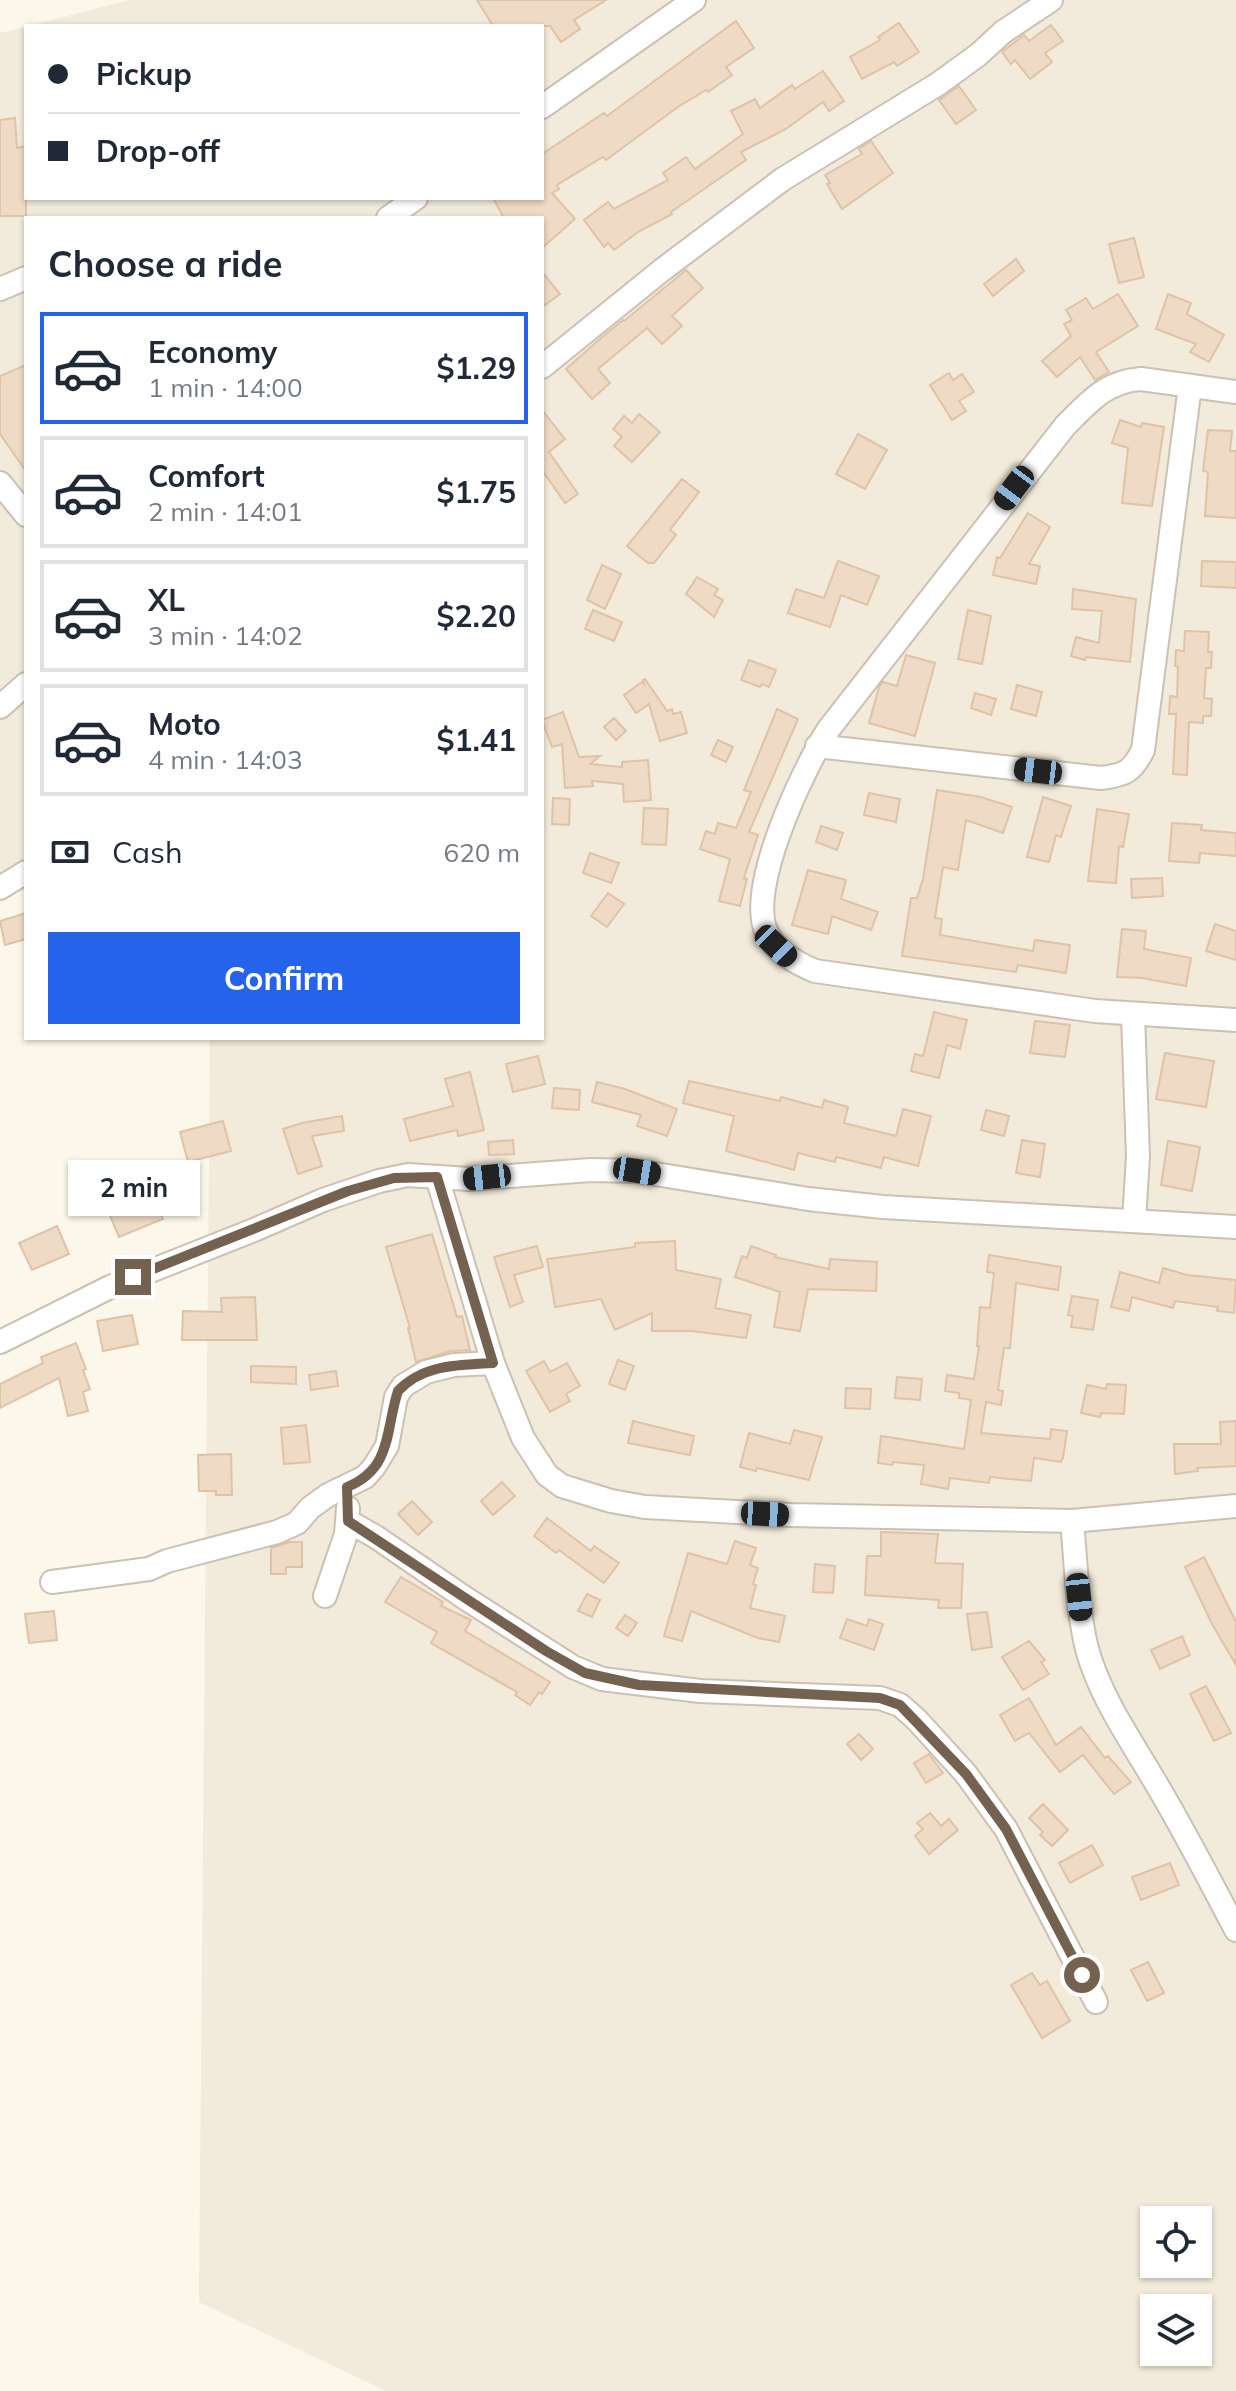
<!DOCTYPE html>
<meta charset="utf-8">
<style>
:root{--surface:#fff;--page:#f6f6f7;--text:#1f2937;--muted:#747a83;--line:#e0e1e3;--accent:#2563eb}
body{margin:0;font-family:Mulish,sans-serif;background:var(--page);color:var(--text);height:100vh;display:flex;flex-direction:column;font-size:30px;white-space:nowrap}
*{box-sizing:border-box;margin:0}
p{font-size:26px;color:var(--muted)}
.icon{flex:none;width:44px;height:44px;fill:none;stroke:currentColor;stroke-width:2;stroke-linecap:round;stroke-linejoin:round}
.map{position:relative;flex:1;overflow:hidden}
.sheet{position:absolute;left:24px;top:216px;width:520px;height:824px;display:flex;flex-direction:column;background:var(--surface);border-radius:0px;box-shadow:0 2px 6px #0004}
.sheet>*{flex:none}
.guide{position:absolute;left:24px;top:24px;width:520px;height:176px;border-radius:0px;box-shadow:0 2px 6px #0004;display:grid;align-content:center;height:176px;padding:0 24px;background:var(--surface)}
.tools{position:absolute;left:1140px;top:2206px;display:grid;gap:16px}
.tools a{display:grid;place-items:center;width:72px;height:72px;border-radius:0px;background:var(--surface);box-shadow:0 2px 6px #0004;font-size:40px}
.end{position:absolute;width:36px;height:36px;margin:-18px;border:10px solid #746150;background:#fff;box-shadow:0 0 0 4px #fff}
.from{border-radius:50%}
.bubble{position:absolute;height:56px;border-radius:0px;background:var(--surface);box-shadow:0 2px 6px #0004;font-size:26px;font-weight:700;line-height:56px;text-align:center}
.car{position:absolute;width:24px;height:48px;margin:-24px -12px;border-radius:10px;box-shadow:0 0 6px 2px #0007;background:linear-gradient(#222 24%,#8ab4d8 0 40%,#222 0 76%,#8ab4d8 0 86%,#222 0)}
.guide b{display:flex;align-items:center;gap:28px;height:76px;font-size:30px}
.guide b+b{border-top:2px solid var(--line)}
.guide i{width:20px;height:20px;background:var(--text)}
ul{padding:0;list-style:none}
li{display:flex;align-items:center;gap:24px;height:112px;margin:0 16px 12px;padding:0 8px;border:4px solid var(--line);border-radius:0px}
li div{flex:1}
li b{display:block;font-size:30px}
li em{font-style:normal;font-weight:700}
li.active{border-color:var(--accent)}
li>.icon{width:72px;height:72px;stroke-width:1.5}
h2{padding:0 24px;font-size:36px;line-height:96px}
.pay{display:flex;align-items:center;gap:20px;height:88px;padding:0 24px;font-size:30px}
.pay p{margin-inline-start:auto}
.action{display:flex;gap:16px;margin-top:auto;padding:16px 24px}
.action a{flex:1;height:92px;border-radius:0px;background:var(--accent);color:#fff;font-size:32px;font-weight:700;line-height:92px;text-align:center}
.map>svg:first-child{display:block}
.residential{fill:#f2eada;fill-rule:evenodd}
.building{fill:#eedac5;stroke:#dfc3a7;stroke-width:2}
.lines{fill:none;stroke-linecap:round;stroke-linejoin:round}
.street-casing{stroke:#cdc0b2;stroke-width:26}
.street{stroke:#fff;stroke-width:22}
.route{stroke:#746150;stroke-width:10}
</style>
<div class="map">
<svg width="1236" height="2391" viewBox="0 0 1236 2391">
<rect width="100%" height="100%" fill="#fbf7eb"/>
<!-- residential -->
<path class="residential" d="M 130,0 L 1236,0 L 1236,2391 L 386,2391 L 199,2302 L 210,1038 L 542,1038 L 542,218 L 26,218 L 26,891 L 0,891 L 0,33 L 26,27 L 26,198 L 542,198 L 542,26 L 28,26 ZM 1154,2220 L 1198,2220 L 1198,2264 L 1154,2264 ZM 1154,2308 L 1198,2308 L 1198,2352 L 1154,2352 Z"/>
<!-- building -->
<g class="building">
<polygon points="477,0 606,0 574,20 580,29 561,42 550,26 493,26"/>
<polygon points="736,21 754,48 726,67 732,75 708,92 706,90 678,107 606,160 603,157 557,185 559,189 552,193 575,219 542,248 542,218 504,218 493,198 542,198 542,154 604,113 607,116"/>
<polygon points="899,23 919,52 897,66 894,62 862,79 850,57 880,40 878,37"/>
<polygon points="1051,25 1063,41 1045,53 1052,62 1030,79 1015,60 1011,64 1002,52 1024,35 1029,41"/>
<polygon points="823,71 844,101 829,111 823,102 786,129 741,152 746,160 671,212 672,214 638,232 614,250 608,243 604,247 584,220 608,202 614,209 668,180 663,173 686,157 695,169 743,134 731,111 755,99 760,108 792,85 795,89"/>
<polygon points="959,86 976,110 956,124 939,100"/>
<polygon points="15,118 17,148 26,146 26,216 0,216 0,120"/>
<polygon points="871,141 893,173 842,209 827,184 830,183 825,175 862,154 859,149"/>
<polygon points="1134,238 1144,277 1119,283 1109,244"/>
<polygon points="1016,259 1024,271 993,296 984,284"/>
<polygon points="686,270 703,288 672,316 682,326 662,344 647,328 598,369 610,383 592,399 566,369 601,338 623,320 624,321"/>
<polygon points="542,272 560,294 542,307"/>
<polygon points="1118,294 1138,326 1096,352 1109,372 1095,380 1080,357 1057,377 1042,361 1071,336 1064,324 1072,320 1066,310 1086,298 1093,309"/>
<polygon points="1168,294 1191,303 1187,314 1224,335 1209,362 1190,352 1196,344 1156,329"/>
<polygon points="26,365 26,471 0,434 0,376"/>
<polygon points="949,373 953,380 962,374 974,392 959,401 966,411 952,420 930,385"/>
<polygon points="542,410 565,439 549,452 578,494 565,503 542,470"/>
<polygon points="639,414 660,432 632,462 614,446 622,437 613,429 624,416 632,423"/>
<polygon points="1120,420 1141,427 1142,423 1164,427 1152,506 1122,503 1128,448 1112,443"/>
<polygon points="1208,430 1232,431 1230,451 1236,451 1236,518 1205,516 1208,472 1203,471"/>
<polygon points="858,434 887,450 865,489 836,474"/>
<polygon points="682,479 699,492 670,530 676,535 654,563 648,563 627,546"/>
<polygon points="1028,513 1050,527 1029,564 1040,566 1036,584 993,575 997,557 1000,558"/>
<polygon points="838,561 879,576 867,605 841,595 830,627 788,613 796,589 824,598"/>
<polygon points="1202,561 1236,562 1236,588 1201,586"/>
<polygon points="602,565 621,574 605,609 587,600"/>
<polygon points="697,577 718,589 714,595 723,600 714,617 686,594"/>
<polygon points="1073,589 1136,599 1130,662 1086,657 1085,660 1071,656 1076,637 1099,643 1102,611 1072,609"/>
<polygon points="593,610 622,622 614,641 585,629"/>
<polygon points="968,610 991,616 982,664 958,659"/>
<polygon points="1185,631 1209,632 1208,652 1212,652 1211,668 1206,668 1204,698 1212,699 1211,716 1203,716 1203,723 1189,722 1187,775 1173,774 1176,714 1169,714 1170,696 1177,697 1178,667 1175,666 1176,650 1184,651"/>
<polygon points="906,655 935,663 915,736 869,723 879,687 883,682 897,686"/>
<polygon points="749,660 776,670 769,687 762,684 760,687 741,680"/>
<polygon points="645,679 667,711 672,709 673,714 681,712 687,733 660,741 649,704 636,713 624,695 642,682 644,684 643,680"/>
<polygon points="1017,685 1042,692 1036,716 1011,709"/>
<polygon points="975,693 996,699 991,715 971,708"/>
<polygon points="777,709 798,719 749,832 758,835 744,878 747,879 740,906 719,901 730,859 700,849 706,831 715,834 718,823 736,828 751,792 744,790"/>
<polygon points="563,712 579,757 600,756 590,764 622,767 622,762 648,760 651,800 624,802 623,784 592,781 593,786 565,788 562,744 552,747 542,720"/>
<polygon points="614,718 626,731 616,740 604,727"/>
<polygon points="718,740 733,747 726,762 711,755"/>
<polygon points="937,790 981,797 1012,807 1003,833 966,820 958,870 943,867 935,918 942,919 940,935 1033,951 1035,940 1070,945 1066,973 1018,965 1016,972 902,956 911,898 917,898 923,879"/>
<polygon points="869,793 900,799 896,822 864,815"/>
<polygon points="1043,797 1071,806 1061,837 1056,835 1049,862 1027,857"/>
<polygon points="553,798 570,799 569,825 552,824"/>
<polygon points="644,808 668,809 666,845 642,844"/>
<polygon points="1097,809 1129,814 1123,847 1119,846 1116,883 1088,881"/>
<polygon points="1172,823 1202,825 1201,830 1236,833 1236,856 1200,853 1199,863 1169,861"/>
<polygon points="821,826 843,833 837,850 816,842"/>
<polygon points="590,853 619,863 611,883 583,873"/>
<polygon points="808,870 846,880 841,899 878,912 871,930 832,916 828,934 792,925"/>
<polygon points="1162,878 1163,896 1132,898 1131,879"/>
<polygon points="608,893 624,904 607,927 591,916"/>
<polygon points="26,913 26,939 5,945 0,921"/>
<polygon points="1215,924 1236,931 1236,960 1206,951"/>
<polygon points="1122,929 1146,931 1144,949 1191,958 1186,986 1142,978 1117,977"/>
<polygon points="934,1012 967,1020 960,1049 947,1045 939,1078 911,1071 915,1054 923,1056"/>
<polygon points="1035,1021 1070,1025 1065,1057 1030,1053"/>
<polygon points="1165,1053 1214,1061 1206,1107 1156,1099"/>
<polygon points="538,1056 545,1084 513,1092 506,1064"/>
<polygon points="470,1072 484,1130 458,1136 457,1130 410,1141 404,1119 453,1106 445,1079"/>
<polygon points="689,1081 780,1101 781,1097 822,1108 824,1100 848,1107 844,1123 896,1136 903,1109 931,1116 918,1166 884,1157 881,1168 836,1157 835,1162 798,1153 794,1170 726,1151 734,1116 683,1103"/>
<polygon points="597,1082 625,1089 677,1109 667,1136 637,1126 641,1115 592,1102"/>
<polygon points="554,1088 580,1090 579,1110 552,1108"/>
<polygon points="986,1110 1009,1116 1004,1136 981,1130"/>
<polygon points="342,1116 344,1131 312,1136 322,1166 298,1174 283,1129 302,1123"/>
<polygon points="223,1121 231,1151 188,1162 180,1132"/>
<polygon points="513,1140 514,1154 489,1155 488,1142"/>
<polygon points="1022,1140 1045,1144 1040,1177 1016,1173"/>
<polygon points="1168,1141 1200,1147 1192,1191 1161,1185"/>
<polygon points="150,1188 163,1219 119,1237 106,1206"/>
<polygon points="57,1226 69,1254 32,1270 19,1243"/>
<polygon points="432,1234 457,1317 462,1316 470,1350 451,1351 416,1362 408,1328 410,1328 386,1247"/>
<polygon points="675,1241 676,1270 721,1279 715,1308 751,1315 746,1338 692,1331 652,1331 652,1313 615,1330 601,1299 555,1307 547,1259 635,1247 635,1243"/>
<polygon points="537,1246 543,1267 514,1275 523,1302 510,1307 494,1257"/>
<polygon points="751,1246 776,1255 775,1257 829,1269 830,1259 877,1262 876,1291 808,1289 800,1331 774,1327 780,1292 735,1277 742,1256 747,1258"/>
<polygon points="989,1255 1061,1267 1058,1290 1016,1283 1010,1348 1004,1348 998,1390 1003,1391 1001,1405 986,1402 981,1433 1050,1439 1051,1429 1067,1431 1063,1458 1061,1462 1034,1458 1031,1481 990,1477 989,1483 950,1478 948,1489 921,1484 924,1465 893,1462 892,1465 878,1463 881,1436 964,1449 971,1400 959,1398 959,1393 945,1391 947,1375 974,1379 979,1346 977,1346 980,1307 990,1308 994,1273 987,1272"/>
<polygon points="1163,1268 1187,1275 1236,1280 1234,1313 1217,1311 1218,1307 1175,1301 1173,1308 1132,1297 1129,1311 1111,1307 1120,1272 1159,1283"/>
<polygon points="1072,1296 1098,1300 1093,1330 1071,1327 1073,1316 1068,1315"/>
<polygon points="255,1297 257,1340 182,1340 183,1311 222,1312 221,1298"/>
<polygon points="132,1315 138,1344 103,1351 97,1321"/>
<polygon points="76,1343 86,1369 83,1370 90,1389 83,1392 88,1411 68,1416 59,1378 0,1408 0,1384 43,1363 41,1357"/>
<polygon points="618,1360 634,1366 625,1390 609,1384"/>
<polygon points="544,1361 550,1372 567,1363 580,1386 566,1394 570,1401 550,1412 526,1371"/>
<polygon points="251,1366 296,1367 296,1384 251,1382"/>
<polygon points="336,1371 338,1386 311,1390 309,1375"/>
<polygon points="897,1377 922,1379 920,1400 895,1398"/>
<polygon points="1107,1384 1126,1385 1124,1414 1101,1413 1100,1417 1081,1413 1087,1385 1106,1389"/>
<polygon points="846,1388 871,1389 870,1409 845,1408"/>
<polygon points="633,1421 694,1436 690,1455 628,1443"/>
<polygon points="1236,1421 1236,1466 1197,1468 1198,1471 1175,1474 1174,1444 1221,1444 1220,1422"/>
<polygon points="306,1425 310,1462 284,1464 281,1428"/>
<polygon points="794,1430 822,1437 809,1480 757,1468 756,1471 740,1467 749,1433 790,1444"/>
<polygon points="231,1454 232,1495 216,1495 216,1491 199,1491 198,1455"/>
<polygon points="502,1482 515,1496 493,1515 481,1501"/>
<polygon points="412,1501 432,1522 418,1535 398,1514"/>
<polygon points="547,1518 591,1551 594,1546 619,1563 604,1583 559,1550 556,1553 534,1536"/>
<polygon points="881,1532 938,1534 935,1563 963,1564 961,1608 938,1608 939,1600 865,1595 867,1556 881,1556"/>
<polygon points="735,1541 756,1548 750,1565 758,1568 753,1584 756,1585 750,1608 785,1616 779,1642 758,1638 691,1611 682,1641 664,1636 688,1553 727,1564"/>
<polygon points="290,1542 302,1542 302,1567 286,1567 286,1574 271,1574 271,1548"/>
<polygon points="1204,1557 1236,1622 1236,1665 1212,1624 1185,1567"/>
<polygon points="815,1564 835,1566 833,1593 813,1592"/>
<polygon points="401,1577 443,1602 441,1606 471,1620 465,1631 550,1682 542,1694 539,1692 530,1705 515,1695 517,1692 431,1643 437,1632 385,1602"/>
<polygon points="587,1594 600,1600 592,1617 578,1611"/>
<polygon points="54,1611 57,1640 29,1643 25,1614"/>
<polygon points="987,1612 992,1647 972,1650 967,1614"/>
<polygon points="625,1615 637,1623 628,1636 616,1628"/>
<polygon points="847,1619 867,1626 869,1619 883,1624 874,1650 840,1638"/>
<polygon points="1182,1636 1190,1655 1160,1669 1151,1650"/>
<polygon points="1029,1641 1045,1660 1041,1662 1049,1674 1023,1690 1002,1657"/>
<polygon points="1206,1686 1231,1733 1214,1741 1190,1694"/>
<polygon points="1029,1698 1056,1745 1081,1727 1105,1758 1108,1756 1131,1782 1114,1794 1083,1755 1060,1772 1029,1733 1015,1741 1000,1715"/>
<polygon points="859,1734 873,1749 861,1760 847,1744"/>
<polygon points="929,1754 943,1773 926,1783 914,1763"/>
<polygon points="1043,1804 1068,1830 1052,1846 1040,1835 1043,1832 1029,1818"/>
<polygon points="930,1813 941,1826 949,1819 958,1830 929,1854 915,1836 923,1829 917,1823"/>
<polygon points="1092,1845 1103,1865 1070,1883 1059,1863"/>
<polygon points="1170,1863 1179,1885 1141,1900 1132,1877"/>
<polygon points="1148,1962 1164,1993 1147,2001 1131,1970"/>
<polygon points="1032,1973 1040,1985 1047,1981 1070,2021 1042,2038 1011,1985"/>
</g>
<g class="lines">
<!-- street casing -->
<g class="street-casing">
<g id="street">
<polyline points="542,107 694,0"/>
<polyline points="388,218 416,198"/>
<polyline points="0,289 26,278"/>
<polyline points="542,367 662,270 783,179 938,84 978,55 1003,32 1051,0"/>
<path d="M 1236,392 L 1141,379 C 1106,381 1088,403 1065,426 L 828,730 C 804,768 745,890 767,933 C 776,952 796,963 815,971 L 1095,1011 L 1236,1020"/>
<polyline points="0,483 26,515"/>
<polyline points="0,707 26,684"/>
<path d="M 817,746 L 1101,778 C 1125,775 1132,772 1143,750 L 1190,386"/>
<polyline points="0,888 26,872"/>
<polyline points="1133,1015 1138,1156 1134,1221"/>
<polyline points="437,1177 493,1363 523,1438 547,1475 562,1486 611,1501 645,1507 791,1515 1072,1521 1236,1506"/>
<polyline points="0,1342 110,1287 254,1230 323,1200 379,1181 408,1175 469,1179 591,1170 637,1171 808,1199 883,1207 1236,1227"/>
<polyline points="348,1521 376,1537 465,1598 573,1667 602,1679 700,1691 880,1698 900,1705 916,1719 966,1774 1006,1829 1096,2002"/>
<path d="M 1072,1521 C 1076,1563 1077,1608 1087,1649 C 1100,1697 1132,1742 1157,1785 C 1185,1832 1210,1881 1236,1930"/>
<polyline points="52,1582 149,1569 167,1561 277,1532 297,1523 310,1508 328,1495 365,1477 374,1467 387,1446 396,1397 403,1386 426,1372 454,1365 493,1363"/>
<polyline points="325,1596 346,1534 348,1508"/>
</g>
</g>
<!-- street -->
<use href="#street" class="street"/>
</g>
<g class="lines">
<!-- route -->
<path class="route" d="M 133,1277 L 348,1191 L 394,1178 L 437,1177 L 493,1363 C 460,1365 423,1364 398,1391 C 385,1430 393,1468 347,1487 L 348,1521 L 546,1651 L 585,1673 L 639,1685 L 880,1698 L 900,1705 L 966,1774 L 1006,1829 L 1082,1975"/>
</g>
</svg>
<div class="tools">
<a><svg class="icon" aria-label="locate" viewBox="0 0 24 24"><circle cx="12" cy="12" r="6"/><path d="M12 2v4M12 18v4M2 12h4M18 12h4"/></svg></a>
<a><svg class="icon" aria-label="layers" viewBox="0 0 24 24"><path d="M12 4l9 5-9 5-9-5zM3 14l9 5 9-5"/></svg></a>
</div>
<i class="end from" style="left:1082px;top:1975px"></i>
<i class="end" style="left:133px;top:1277px"></i>
<div class="bubble" style="left:68px;top:1160px;width:132px">2 min</div>
<i class="car" style="left:1014px;top:488px;rotate:217deg"></i>
<i class="car" style="left:1038px;top:771px;rotate:277deg"></i>
<i class="car" style="left:776px;top:946px;rotate:134deg"></i>
<i class="car" style="left:637px;top:1171px;rotate:99deg"></i>
<i class="car" style="left:487px;top:1177px;rotate:264deg"></i>
<i class="car" style="left:765px;top:1514px;rotate:93deg"></i>
<i class="car" style="left:1079px;top:1597px;rotate:174deg"></i>
<div class="guide">
<b><i class="from"></i>Pickup</b>
<b><i></i>Drop-off</b>
</div>
<section class="sheet">
<h2>Choose a ride</h2>
<ul>
<li class="active"><svg class="icon" aria-label="car" viewBox="0 0 24 24"><path d="M5 17H2v-5l4-1 3-4h7l3 4 3 1v5h-3M9 17h6M6 11h13"/><circle cx="7" cy="17" r="2"/><circle cx="17" cy="17" r="2"/></svg><div><b>Economy</b><p>1 min · 14:00</p></div><em>$1.29</em></li>
<li><svg class="icon" aria-label="car" viewBox="0 0 24 24"><path d="M5 17H2v-5l4-1 3-4h7l3 4 3 1v5h-3M9 17h6M6 11h13"/><circle cx="7" cy="17" r="2"/><circle cx="17" cy="17" r="2"/></svg><div><b>Comfort</b><p>2 min · 14:01</p></div><em>$1.75</em></li>
<li><svg class="icon" aria-label="car" viewBox="0 0 24 24"><path d="M5 17H2v-5l4-1 3-4h7l3 4 3 1v5h-3M9 17h6M6 11h13"/><circle cx="7" cy="17" r="2"/><circle cx="17" cy="17" r="2"/></svg><div><b>XL</b><p>3 min · 14:02</p></div><em>$2.20</em></li>
<li><svg class="icon" aria-label="car" viewBox="0 0 24 24"><path d="M5 17H2v-5l4-1 3-4h7l3 4 3 1v5h-3M9 17h6M6 11h13"/><circle cx="7" cy="17" r="2"/><circle cx="17" cy="17" r="2"/></svg><div><b>Moto</b><p>4 min · 14:03</p></div><em>$1.41</em></li>
</ul>
<div class="pay"><svg class="icon" aria-label="cash" viewBox="0 0 24 24"><path d="M3 7h18v10H3z"/><circle cx="12" cy="12" r="2"/></svg>Cash<p>620 m</p></div>
<div class="action"><a>Confirm</a></div>
</section>
</div>
